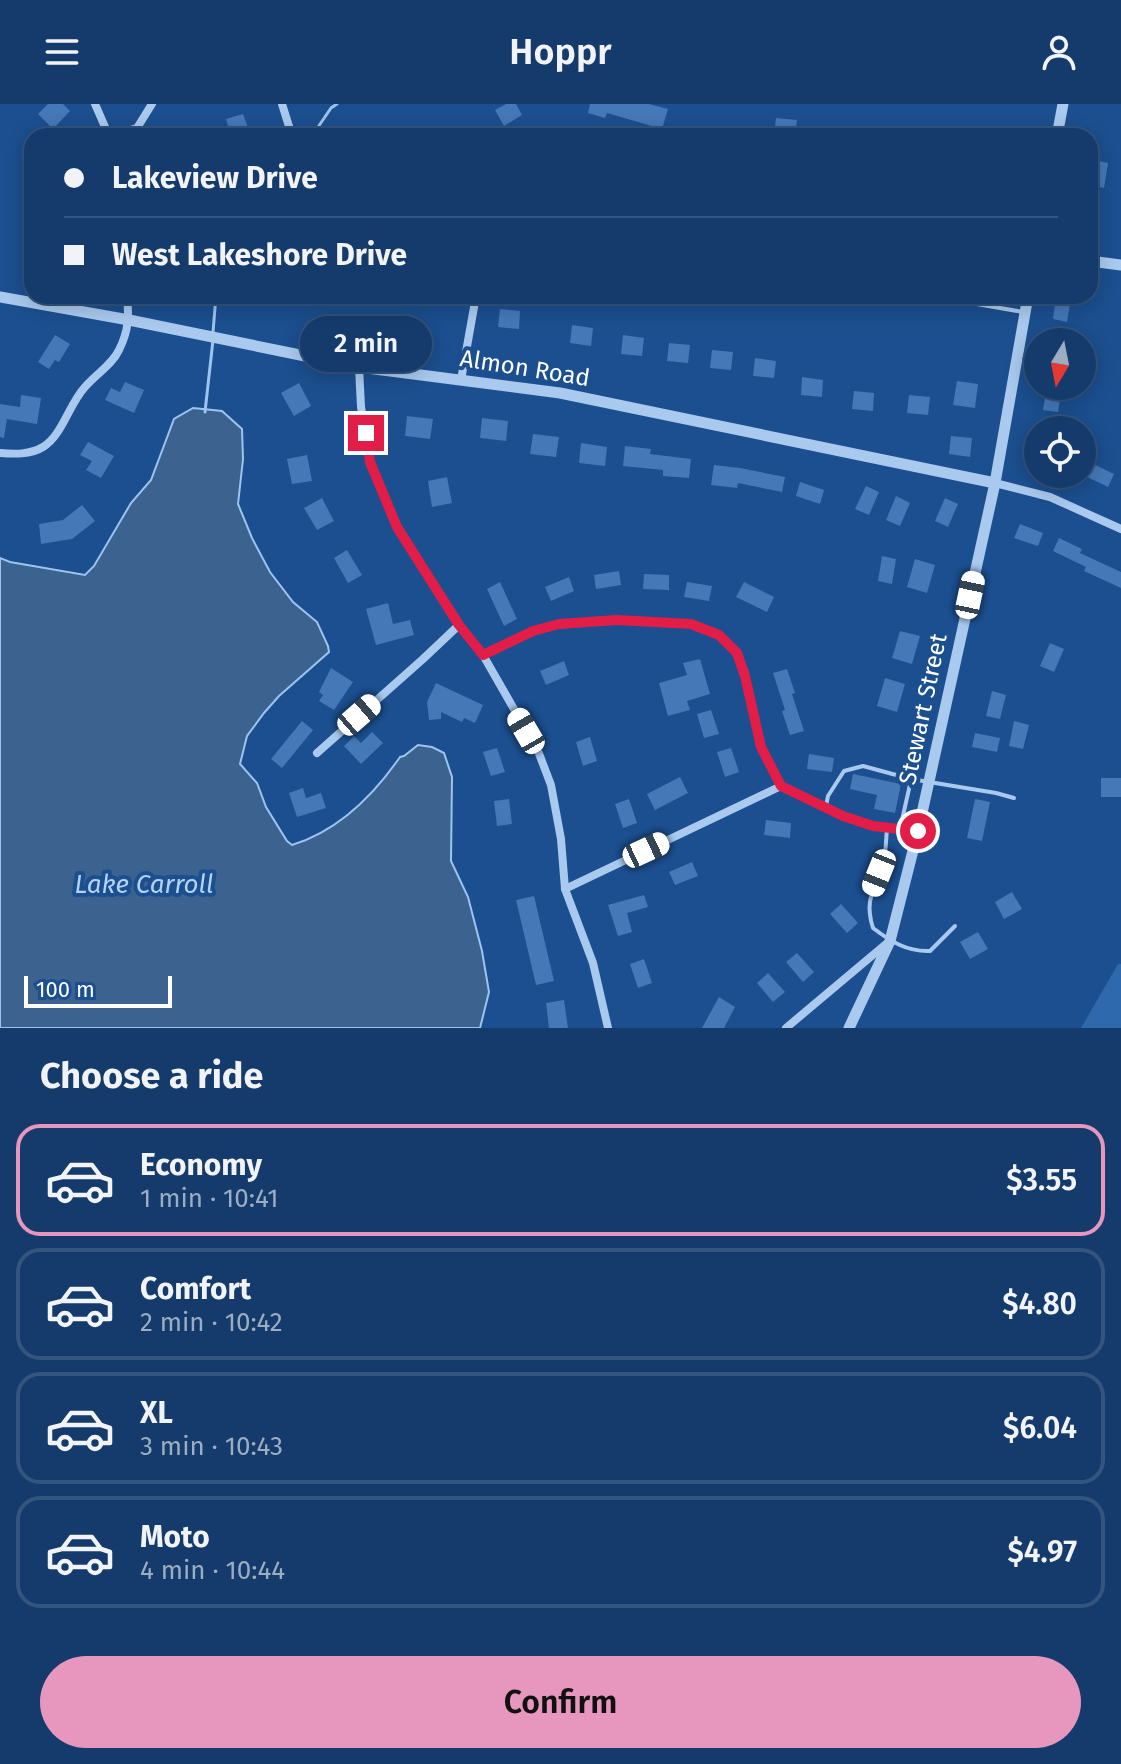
<!DOCTYPE html>
<meta charset="utf-8">
<style>
:root{--surface:#143b6b;--page:#214673;--text:#f1f3f6;--muted:#9dadc1;--line:#33557e;--accent:#e797bd}
body{margin:0;font-family:"Fira Sans",sans-serif;background:var(--page);color:var(--text);height:100vh;display:flex;flex-direction:column;font-size:30px;white-space:nowrap}
*{box-sizing:border-box;margin:0}
p{font-size:26px;color:var(--muted)}
.icon{flex:none;width:44px;height:44px;fill:none;stroke:currentColor;stroke-width:2;stroke-linecap:round;stroke-linejoin:round}
.map{position:relative;height:924px;overflow:hidden}
.side{display:flex;flex-direction:column;background:var(--surface);flex:1}
.side>*{flex:none}
.top-card{position:absolute;left:24px;top:24px;width:1074px;height:176px;border-radius:24px;box-shadow:0 4px 20px #0003,0 0 0 2px var(--line);display:grid;align-content:center;height:176px;padding:0 40px;background:var(--surface)}
.needle{width:52px;rotate:190deg}
.tools{position:absolute;left:1024px;top:224px;display:grid;gap:16px}
.tools a{display:grid;place-items:center;width:72px;height:72px;border-radius:50%;background:var(--surface);box-shadow:0 4px 20px #0003,0 0 0 2px var(--line);font-size:40px}
.scale{position:absolute;left:24px;bottom:20px;width:148px;box-sizing:border-box;padding-left:8px;border:4px solid #fff;border-top:0;font-size:22px;line-height:28px;white-space:nowrap;color:#fff;-webkit-text-stroke:6px #1b4f8f;paint-order:stroke}
.end{position:absolute;width:36px;height:36px;margin:-18px;border:10px solid #e11d48;background:#fff;box-shadow:0 0 0 4px #fff}
.from{border-radius:50%}
.bubble{position:absolute;height:56px;border-radius:28px;background:var(--surface);box-shadow:0 4px 20px #0003,0 0 0 2px var(--line);font-size:26px;font-weight:600;line-height:56px;text-align:center}
.car{position:absolute;width:24px;height:48px;margin:-24px -12px;border-radius:10px;box-shadow:0 0 6px 2px #0007;background:linear-gradient(#fff 24%,#345 0 40%,#fff 0 76%,#345 0 86%,#fff 0)}
.top-card b{display:flex;align-items:center;gap:28px;height:76px;font-size:30px}
.top-card b+b{border-top:2px solid var(--line)}
.top-card i{width:20px;height:20px;background:var(--text)}
ul{padding:0;list-style:none}
li{display:flex;align-items:center;gap:24px;height:112px;margin:0 16px 12px;padding:0 24px;border:4px solid var(--line);border-radius:24px}
li div{flex:1}
li b{display:block;font-size:30px}
li em{font-style:normal;font-weight:600}
li.current{border-color:var(--accent)}
li>.icon{width:72px;height:72px;stroke-width:1.5}
h2{padding:0 40px;font-size:36px;line-height:96px}
.action{display:flex;gap:16px;margin-top:auto;padding:16px 40px}
.action a{flex:1;height:92px;border-radius:48px;background:var(--accent);color:#111;font-size:32px;font-weight:600;line-height:92px;text-align:center}
header{display:flex;justify-content:space-between;align-items:center;height:104px;padding:0 40px;background:var(--surface);font-size:36px;font-weight:600}
.map>svg:first-child{display:block}
.green{fill:#2e69ad}
.water{fill:#3c6290;stroke:#9cc4f0;stroke-width:2}
.lines{fill:none;stroke-linecap:round;stroke-linejoin:round}
.stream{stroke:#9cc4f0;stroke-width:3}
.building{fill:#4478b7}
.service{stroke:#a9c9ee;stroke-width:4}
.minor{stroke:#a9c9ee;stroke-width:8}
.tertiary{stroke:#a9c9ee;stroke-width:11}
.route{stroke:#e11d48;stroke-width:10}
.labels{text-anchor:middle;stroke-width:8;stroke-linejoin:round;paint-order:stroke}
.street-label{font-size:24px;fill:#fff;stroke:#1b4f8f}
.water-label{font-size:26px;font-style:italic;fill:#b5d3f5;stroke:#1b4f8f}
</style>
<header><svg class="icon" aria-label="menu" viewBox="0 0 24 24"><path d="M4 6h16M4 12h16M4 18h16"/></svg>Hoppr<svg class="icon" aria-label="person" viewBox="0 0 24 24"><circle cx="12" cy="8" r="4"/><path d="M4 21q1-7 8-7t8 7"/></svg></header>
<div class="map">
<svg width="1121" height="924" viewBox="0 0 1121 924">
<rect width="100%" height="100%" fill="#1b4f8f"/>
<!-- green -->
<polygon class="green" points="1118,860 1121,860 1121,924 1081,924"/>
<!-- water -->
<path class="water" d="M 193,304 L 222,307 L 242,325 L 243,355 L 238,400 L 252,434 L 270,468 L 293,498 L 317,518 L 328,542 L 329,548 L 279,592 L 264,609 L 247,632 L 240,660 L 257,679 L 266,703 L 287,737 L 292,741 C 338,727 373,692 400,653 L 404,652 L 418,641 L 432,643 L 444,649 L 452,673 L 451,757 L 468,793 L 482,847 L 489,888 L 480,924 L 0,924 L 0,454 L 10,458 L 85,471 L 94,462 L 131,399 L 151,376 L 174,315 Z"/>
<g class="lines">
<!-- stream -->
<g class="stream">
<polyline points="312,32 331,4 337,0"/>
<polyline points="213,228 216,192"/>
<polyline points="205,308 213,236"/>
</g>
</g>
<!-- building -->
<g class="building">
<polygon points="48,0 63,0 70,7 53,25 38,10"/>
<polygon points="506,0 516,0 522,11 504,22 495,6"/>
<polygon points="590,0 649,0 668,5 662,25 607,9 605,14 588,9"/>
<polygon points="243,10 250,29 242,32 231,32 226,15"/>
<polygon points="776,14 797,16 795,32 774,31"/>
<polygon points="1093,56 1108,59 1104,84 1090,81"/>
<polygon points="1056,192 1071,193 1067,218 1053,215"/>
<polygon points="500,205 520,207 519,225 498,223"/>
<polygon points="572,221 593,224 591,242 570,239"/>
<polygon points="55,231 70,240 59,258 55,256 49,265 38,258"/>
<polygon points="623,231 644,234 642,252 621,250"/>
<polygon points="669,239 690,241 688,259 667,257"/>
<polygon points="712,246 733,248 731,266 710,264"/>
<polygon points="755,254 776,257 774,274 753,272"/>
<polygon points="802,273 823,276 822,293 801,291"/>
<polygon points="957,277 978,280 975,304 953,301"/>
<polygon points="125,278 144,286 134,309 105,296 111,284 120,288"/>
<polygon points="299,279 311,302 294,312 281,289"/>
<polygon points="1047,282 1062,283 1058,308 1043,306"/>
<polygon points="854,287 874,289 873,307 852,305"/>
<polygon points="21,291 41,294 37,320 7,315 4,334 0,333 0,300 20,303"/>
<polygon points="909,291 930,293 928,311 907,309"/>
<polygon points="407,312 433,315 430,335 405,332"/>
<polygon points="482,314 508,317 506,337 480,334"/>
<polygon points="533,330 559,333 556,353 530,350"/>
<polygon points="951,332 972,334 970,353 949,350"/>
<polygon points="88,338 114,352 101,374 86,366 92,357 80,351"/>
<polygon points="581,339 607,343 605,362 579,359"/>
<polygon points="625,342 651,345 650,350 691,355 689,374 663,372 663,366 623,362"/>
<polygon points="307,351 312,377 292,380 287,355"/>
<polygon points="1091,359 1114,370 1108,383 1085,372"/>
<polygon points="714,361 740,364 785,373 782,388 738,379 737,384 711,381"/>
<polygon points="447,373 452,399 432,403 428,377"/>
<polygon points="800,378 824,386 820,400 796,392"/>
<polygon points="866,382 879,388 869,411 855,405"/>
<polygon points="896,392 910,399 900,422 886,416"/>
<polygon points="322,394 334,417 317,426 304,404"/>
<polygon points="945,394 958,400 948,423 935,417"/>
<polygon points="82,401 95,417 72,435 41,440 39,420 63,416"/>
<polygon points="1020,420 1043,429 1038,442 1014,434"/>
<polygon points="1059,434 1082,445 1080,449 1121,468 1121,484 1084,467 1086,463 1053,447"/>
<polygon points="347,446 362,471 348,479 334,454"/>
<polygon points="882,452 896,455 892,480 878,477"/>
<polygon points="915,455 935,461 927,489 907,483"/>
<polygon points="619,467 621,481 596,485 594,471"/>
<polygon points="644,470 669,471 669,486 643,485"/>
<polygon points="569,473 574,487 551,497 545,483"/>
<polygon points="500,478 517,515 504,522 487,485"/>
<polygon points="687,478 712,482 709,497 684,493"/>
<polygon points="744,478 774,493 767,508 736,493"/>
<polygon points="388,499 393,520 410,516 414,531 376,541 366,505"/>
<polygon points="900,527 920,532 912,560 892,554"/>
<polygon points="1050,539 1064,545 1054,568 1040,562"/>
<polygon points="700,555 710,590 687,597 690,606 668,612 659,579 687,571 683,559"/>
<polygon points="564,557 569,571 546,581 540,567"/>
<polygon points="331,564 353,578 334,606 319,597 323,591 319,588"/>
<polygon points="787,565 795,589 792,590 804,627 790,631 782,607 785,606 773,569"/>
<polygon points="885,574 905,580 897,608 877,602"/>
<polygon points="436,579 483,601 475,619 464,614 462,618 441,608 441,615 429,616 427,598"/>
<polygon points="992,587 1006,591 1000,615 986,612"/>
<polygon points="711,606 719,630 704,634 697,610"/>
<polygon points="302,617 313,626 282,664 271,655"/>
<polygon points="1014,617 1029,621 1023,645 1009,642"/>
<polygon points="372,628 383,639 361,660 344,642 354,632 361,639"/>
<polygon points="975,629 1000,634 997,648 972,643"/>
<polygon points="590,633 597,657 583,662 576,638"/>
<polygon points="497,644 505,668 491,672 483,648"/>
<polygon points="731,644 739,668 725,673 717,648"/>
<polygon points="809,650 834,654 832,668 807,665"/>
<polygon points="853,670 901,680 895,709 874,705 877,691 850,685"/>
<polygon points="680,673 688,689 655,706 647,690"/>
<rect x="1101" y="674" width="20" height="19"/>
<polygon points="303,684 306,694 321,689 326,704 297,713 289,689"/>
<polygon points="509,695 512,720 497,722 494,697"/>
<polygon points="629,695 637,719 623,724 615,700"/>
<polygon points="975,695 990,698 982,737 967,734"/>
<polygon points="766,716 791,719 790,734 764,731"/>
<polygon points="692,758 698,772 675,781 669,768"/>
<polygon points="1012,788 1022,805 1004,815 995,798"/>
<polygon points="644,791 648,803 627,809 632,828 618,832 608,801"/>
<polygon points="534,792 554,877 536,881 516,796"/>
<polygon points="841,800 858,819 847,829 830,810"/>
<polygon points="978,828 988,845 970,855 960,838"/>
<polygon points="797,849 814,868 803,878 786,858"/>
<polygon points="644,855 652,879 638,884 630,860"/>
<polygon points="768,869 785,888 773,898 757,879"/>
<polygon points="719,893 735,903 724,924 702,924"/>
<polygon points="564,896 568,924 549,924 546,899"/>
</g>
<g class="lines">
<!-- service -->
<g class="service">
<polyline points="931,192 1023,208"/>
<polyline points="826,702 828,692 844,667 863,662 911,675 996,689 1014,694"/>
<path d="M 887,725 C 886,735 886,746 884,757 C 877,784 863,793 873,824 C 890,837 907,848 930,847 L 955,822"/>
<polyline points="900,725 911,676"/>
</g>
<!-- minor -->
<g class="minor">
<polyline points="95,0 109,32"/>
<polyline points="282,0 292,32"/>
<polyline points="110,32 137,24 152,0"/>
<polyline points="540,32 545,29 578,32"/>
<polyline points="359,263 361,303 370,358 397,423 459,521 483,551 538,647 551,681 561,735 565,785 593,859 608,924"/>
<polyline points="461,276 476,192"/>
<path d="M 0,349 C 14,350 30,351 43,343 C 62,332 69,300 85,283 C 96,270 112,261 119,246 C 129,226 129,213 127,192"/>
<polyline points="995,379 1050,393 1121,425"/>
<polyline points="483,551 533,527 559,520 617,516 691,520 719,531 737,549 745,572 761,643 781,682 843,712 873,722 918,727"/>
<polyline points="317,649 423,555 459,521"/>
<polyline points="565,785 781,682"/>
<polyline points="786,924 886,840"/>
</g>
<!-- tertiary -->
<g class="tertiary">
<polyline points="1057,32 1063,0"/>
<polyline points="1090,157 1121,161"/>
<polyline points="0,193 129,216 359,263 560,289 995,379"/>
<polyline points="849,924 890,837 918,727 995,379 1028,192"/>
</g>
</g>
<g class="lines">
<!-- route -->
<polyline class="route" points="366,329 370,358 397,423 459,521 483,551 533,527 559,520 617,516 691,520 719,531 737,549 745,572 761,643 781,682 843,712 873,722 918,727"/>
</g>
<g class="labels">
<!-- street labels -->
<g class="street-label">
<text transform="translate(525 264) rotate(9)" y="8">Almon Road</text>
<text transform="translate(923 605) rotate(-78)" y="8">Stewart Street</text>
</g>
<!-- water labels -->
<g class="water-label">
<text x="144" y="789">Lake Carroll</text>
</g>
</g>
</svg>
<div class="tools">
<a><svg class="needle" viewBox="-14 -14 28 28"><path d="M0-13l5 13h-10z" fill="#e53935"/><path d="M0 13l5-13h-10z" fill="#9dadc1"/></svg></a>
<a><svg class="icon" aria-label="locate" viewBox="0 0 24 24"><circle cx="12" cy="12" r="6"/><path d="M12 2v4M12 18v4M2 12h4M18 12h4"/></svg></a>
</div>
<div class="scale">100 m</div>
<i class="end from" style="left:918px;top:727px"></i>
<i class="end" style="left:366px;top:329px"></i>
<div class="bubble" style="left:300px;top:212px;width:132px">2 min</div>
<i class="car" style="left:970px;top:491px;rotate:12deg"></i>
<i class="car" style="left:359px;top:611px;rotate:49deg"></i>
<i class="car" style="left:526px;top:627px;rotate:330deg"></i>
<i class="car" style="left:646px;top:746px;rotate:65deg"></i>
<i class="car" style="left:879px;top:769px;rotate:202deg"></i>
<div class="top-card">
<b><i class="from"></i>Lakeview Drive</b>
<b><i></i>West Lakeshore Drive</b>
</div>
</div>
<section class="side">
<h2>Choose a ride</h2>
<ul>
<li class="current"><svg class="icon" aria-label="car" viewBox="0 0 24 24"><path d="M5 17H2v-5l4-1 3-4h7l3 4 3 1v5h-3M9 17h6M6 11h13"/><circle cx="7" cy="17" r="2"/><circle cx="17" cy="17" r="2"/></svg><div><b>Economy</b><p>1 min · 10:41</p></div><em>$3.55</em></li>
<li><svg class="icon" aria-label="car" viewBox="0 0 24 24"><path d="M5 17H2v-5l4-1 3-4h7l3 4 3 1v5h-3M9 17h6M6 11h13"/><circle cx="7" cy="17" r="2"/><circle cx="17" cy="17" r="2"/></svg><div><b>Comfort</b><p>2 min · 10:42</p></div><em>$4.80</em></li>
<li><svg class="icon" aria-label="car" viewBox="0 0 24 24"><path d="M5 17H2v-5l4-1 3-4h7l3 4 3 1v5h-3M9 17h6M6 11h13"/><circle cx="7" cy="17" r="2"/><circle cx="17" cy="17" r="2"/></svg><div><b>XL</b><p>3 min · 10:43</p></div><em>$6.04</em></li>
<li><svg class="icon" aria-label="car" viewBox="0 0 24 24"><path d="M5 17H2v-5l4-1 3-4h7l3 4 3 1v5h-3M9 17h6M6 11h13"/><circle cx="7" cy="17" r="2"/><circle cx="17" cy="17" r="2"/></svg><div><b>Moto</b><p>4 min · 10:44</p></div><em>$4.97</em></li>
</ul>
<div class="action"><a>Confirm</a></div>
</section>
